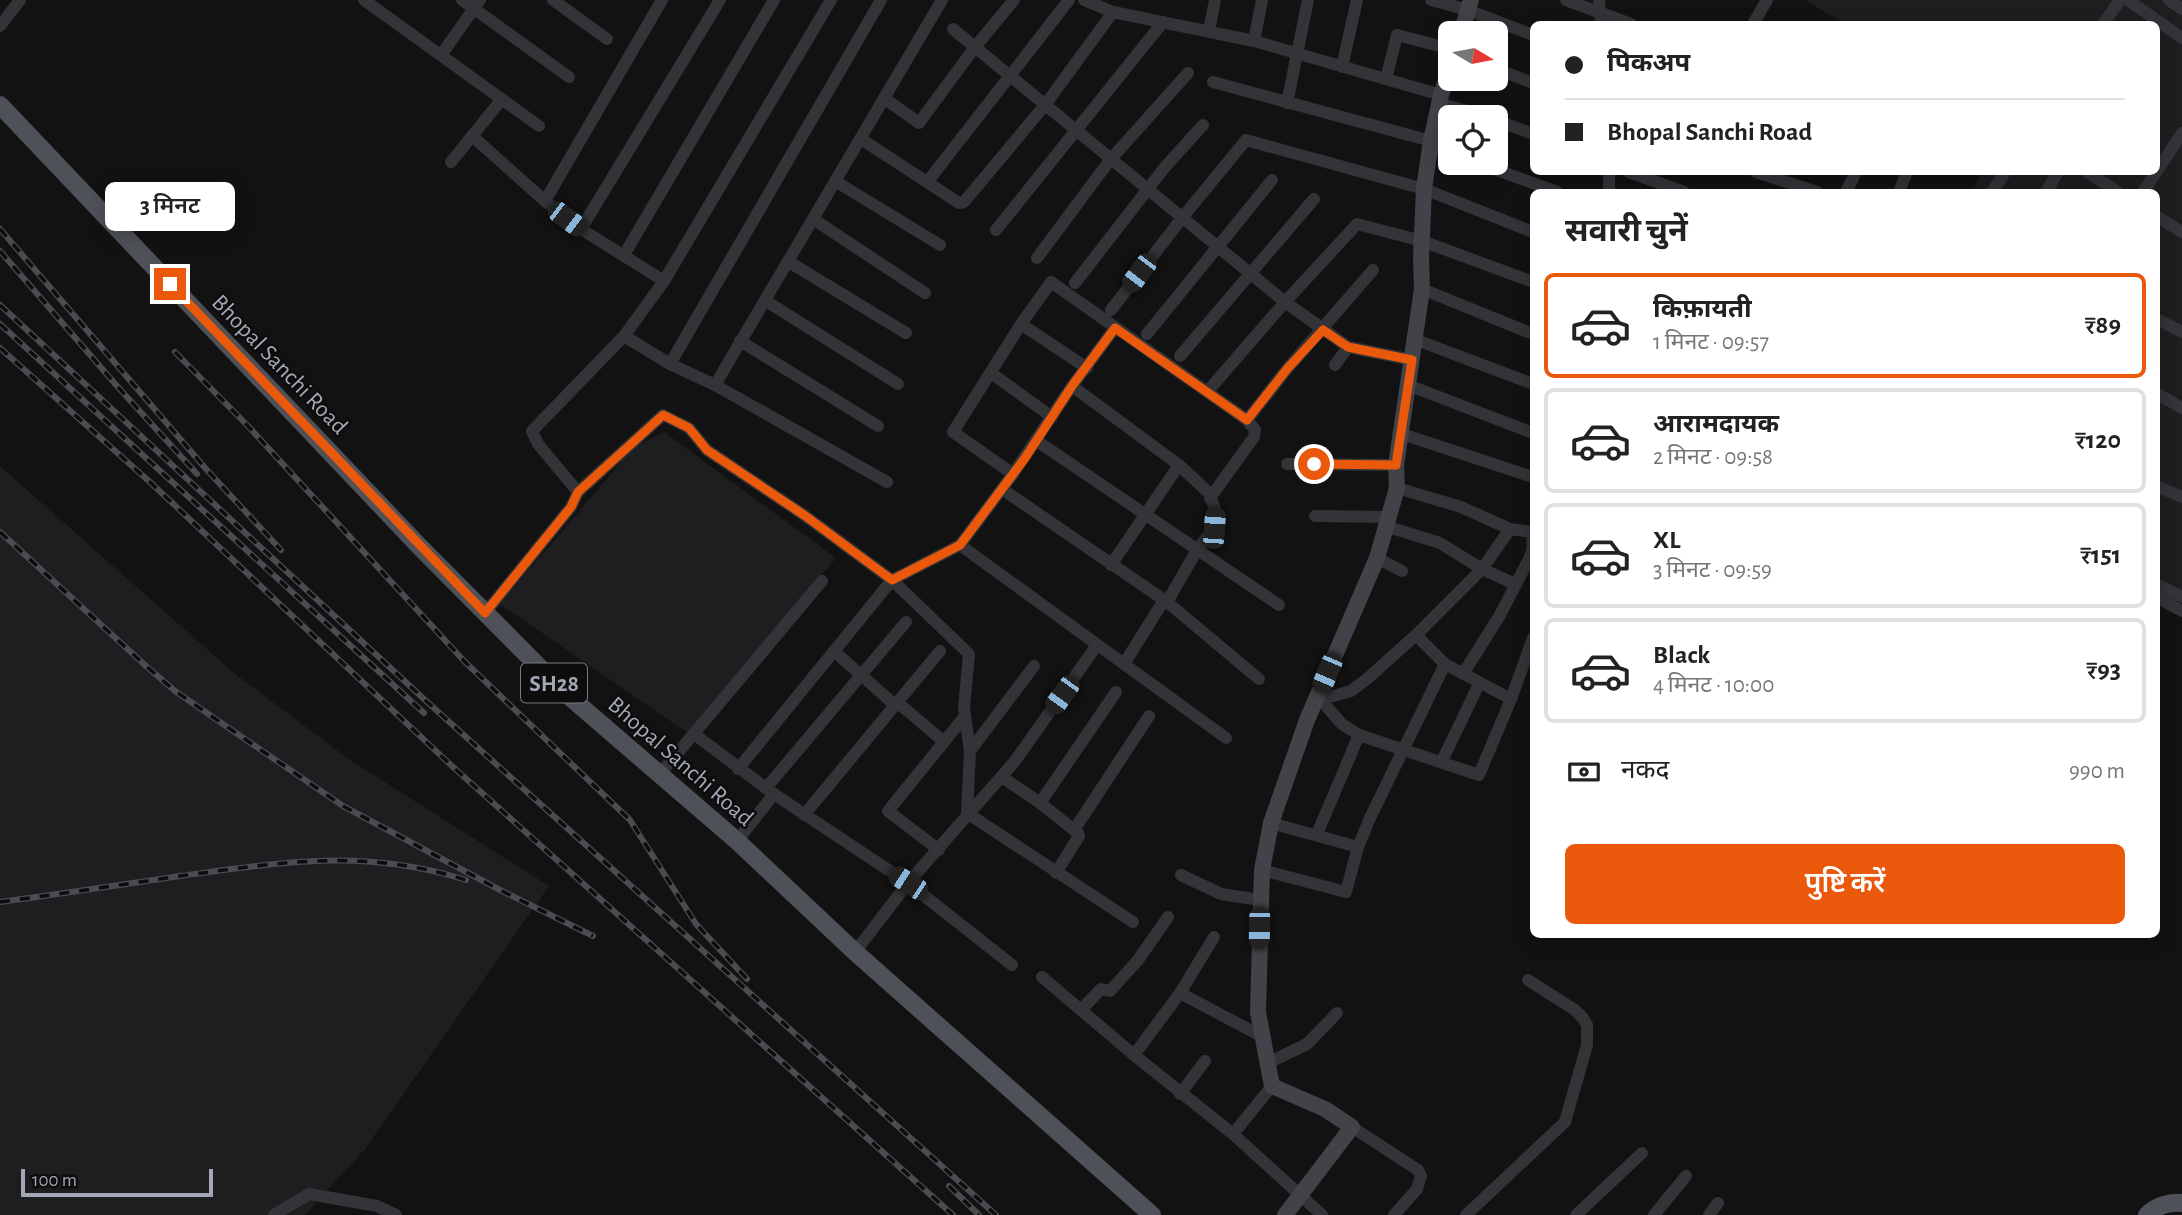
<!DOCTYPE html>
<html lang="hi">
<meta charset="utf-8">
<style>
:root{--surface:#fff;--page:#f6f6f6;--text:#222;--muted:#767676;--line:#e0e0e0;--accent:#ea580c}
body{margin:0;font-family:"Alegreya Sans","Noto Sans Devanagari",sans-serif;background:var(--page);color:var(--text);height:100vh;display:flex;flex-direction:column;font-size:26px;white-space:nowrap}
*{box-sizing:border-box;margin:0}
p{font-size:23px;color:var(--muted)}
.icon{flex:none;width:38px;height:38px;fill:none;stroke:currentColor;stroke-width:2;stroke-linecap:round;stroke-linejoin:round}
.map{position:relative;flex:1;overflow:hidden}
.panel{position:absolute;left:1530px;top:189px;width:630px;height:749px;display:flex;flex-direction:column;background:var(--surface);border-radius:10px;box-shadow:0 4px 18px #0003}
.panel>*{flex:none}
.top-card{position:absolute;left:1530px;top:21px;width:630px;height:154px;border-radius:10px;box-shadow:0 4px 18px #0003;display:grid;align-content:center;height:154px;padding:0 35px;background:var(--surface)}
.needle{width:46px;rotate:100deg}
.fabs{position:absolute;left:1438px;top:21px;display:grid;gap:14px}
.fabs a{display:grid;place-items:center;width:70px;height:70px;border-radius:10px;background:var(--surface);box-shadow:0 4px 18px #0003;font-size:35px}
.scale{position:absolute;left:21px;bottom:18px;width:192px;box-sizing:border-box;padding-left:7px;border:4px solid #a3a9b4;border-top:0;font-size:19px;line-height:24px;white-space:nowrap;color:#a3a9b4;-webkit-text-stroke:5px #0d0d0e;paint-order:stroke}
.end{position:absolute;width:32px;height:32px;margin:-16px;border:9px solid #ea580c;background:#fff;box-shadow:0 0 0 4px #fff}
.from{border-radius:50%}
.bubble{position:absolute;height:49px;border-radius:10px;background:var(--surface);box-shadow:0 4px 18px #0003;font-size:23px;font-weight:600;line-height:49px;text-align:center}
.car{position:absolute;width:21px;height:42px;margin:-21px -10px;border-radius:9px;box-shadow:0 0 5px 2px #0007;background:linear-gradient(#222 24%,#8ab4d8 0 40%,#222 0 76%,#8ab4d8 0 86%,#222 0)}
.top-card b{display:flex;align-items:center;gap:24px;height:66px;font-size:26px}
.top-card b+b{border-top:2px solid var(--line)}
.top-card i{width:18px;height:18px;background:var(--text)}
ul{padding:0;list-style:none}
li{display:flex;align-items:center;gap:21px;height:105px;margin:0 14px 10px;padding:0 21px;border:4px solid var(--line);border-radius:10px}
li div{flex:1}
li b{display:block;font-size:26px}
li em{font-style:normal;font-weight:600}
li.active{border-color:var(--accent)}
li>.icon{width:63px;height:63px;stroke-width:1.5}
h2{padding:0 35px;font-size:32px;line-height:84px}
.pay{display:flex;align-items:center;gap:18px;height:77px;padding:0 35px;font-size:26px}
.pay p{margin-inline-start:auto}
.primary-button{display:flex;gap:14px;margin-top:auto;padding:14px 35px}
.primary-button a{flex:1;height:80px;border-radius:10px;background:var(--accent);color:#fff;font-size:28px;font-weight:600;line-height:80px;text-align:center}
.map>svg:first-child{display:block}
.built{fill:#1e1e20}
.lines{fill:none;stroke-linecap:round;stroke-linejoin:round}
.street{stroke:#333438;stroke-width:12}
.secondary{stroke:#414348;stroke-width:16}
.primary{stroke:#4e5157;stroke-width:18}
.rail-casing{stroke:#4a4c51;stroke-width:6}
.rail{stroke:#0d0d0e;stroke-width:3.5;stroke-dasharray:10;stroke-linecap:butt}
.route{stroke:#ea580c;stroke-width:9}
.labels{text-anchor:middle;stroke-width:5;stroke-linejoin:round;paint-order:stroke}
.shield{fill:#0d0d0e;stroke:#767a82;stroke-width:2}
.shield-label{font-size:23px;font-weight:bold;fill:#a3a9b4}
.street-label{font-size:24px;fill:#a3a9b4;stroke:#0d0d0e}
</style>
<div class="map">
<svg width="2182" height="1215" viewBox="0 0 2182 1215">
<rect width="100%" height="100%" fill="#121213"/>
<!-- built -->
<g class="built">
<polygon points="1805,0 2182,0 2182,593 2156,580 2156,192 1973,192 1981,172 2156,172 2156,24 1845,24"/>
<polygon points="664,432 836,558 689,734 500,604 633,448"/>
<polygon points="0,466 234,673 350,760 549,886 365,1149 305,1215 0,1215"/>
</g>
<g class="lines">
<!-- street -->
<g class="street">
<polyline points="364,0 539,126"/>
<polyline points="462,0 569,77"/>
<polyline points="553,0 607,39"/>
<polyline points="1084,0 1113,12 1254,41 1441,95"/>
<polyline points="1431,0 1468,10 1533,35"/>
<polyline points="1566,0 1631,24"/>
<polyline points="1599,0 1601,24"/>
<polyline points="2128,0 2182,38"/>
<polyline points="2169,0 2182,9"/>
<polyline points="1753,24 1767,0"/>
<polyline points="2103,24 2120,0"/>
<polyline points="0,26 20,0"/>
<polyline points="953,29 1285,302 1348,347 1412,360"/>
<polyline points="1209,31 1215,0"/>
<polyline points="1254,41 1262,0"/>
<polyline points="441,55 480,0"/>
<polyline points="1342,67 1357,0"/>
<polyline points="1496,69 1533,83"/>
<polyline points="1386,79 1397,35 1451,49"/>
<polyline points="1213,82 1431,141"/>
<polyline points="884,98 919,123 975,47 1014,0"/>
<polyline points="1287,103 1308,0"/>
<polyline points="1439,103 1488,117"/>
<polyline points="1496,120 1533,134"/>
<polyline points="472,136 545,201"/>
<polyline points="861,139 959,203 964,202 1045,105 1113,12"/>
<polyline points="1430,148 1451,154"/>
<polyline points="451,162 502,99"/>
<polyline points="1478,163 1557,192"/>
<polyline points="1609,172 1609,192"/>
<polyline points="1629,172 1684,192"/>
<polyline points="1756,172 1817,192"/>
<polyline points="2087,172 2118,192"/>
<polyline points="835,181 940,245"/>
<polyline points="928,181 1069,0"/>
<polyline points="1846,192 1856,172"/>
<polyline points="1899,192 1907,172"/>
<polyline points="1992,192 2005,172"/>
<polyline points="2046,192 2058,172"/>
<polyline points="2143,192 2182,133"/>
<polyline points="2156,216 2182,232"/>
<polyline points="813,219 925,293"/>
<polyline points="581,229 720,0"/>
<polyline points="996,230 1163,22"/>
<polyline points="624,255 774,0"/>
<polyline points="1037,258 1110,160 1188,73"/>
<polyline points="789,262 906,333"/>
<polyline points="664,281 831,0"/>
<polyline points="1075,283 1165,167 1203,125"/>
<polyline points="1422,289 1533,334"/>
<polyline points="766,301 898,384"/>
<polyline points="1111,310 1182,218 1246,140 1424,189 1533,232"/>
<polyline points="2156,319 2182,332"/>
<polyline points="1021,324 1087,368"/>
<polyline points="1147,334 1272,180"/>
<polyline points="624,336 670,364 715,385 887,482"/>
<polyline points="1414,339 1533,384"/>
<polyline points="740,341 878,426"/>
<polyline points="1180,356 1314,199"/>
<polyline points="670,364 881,0"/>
<polyline points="1335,365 1348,347"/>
<polyline points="991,373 1052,417"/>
<polyline points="715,385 942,0"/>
<polyline points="1408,385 1533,433"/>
<polyline points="1072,386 1179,465 1209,493 1215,509 1214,528 1197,550 1167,602"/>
<polyline points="1207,392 1285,302 1357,224 1422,241 1533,282"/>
<polyline points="2156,393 2182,408"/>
<polyline points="1247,420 1287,369 1373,270"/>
<polyline points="1402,434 1533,477"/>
<polyline points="1037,441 1279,605"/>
<polyline points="1287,464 1396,465"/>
<polyline points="1013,474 953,432 1021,324 1051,282 1247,420 1255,430 1254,437 1210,498"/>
<polyline points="2156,486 2182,497"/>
<polyline points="1397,488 1461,507 1510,529"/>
<polyline points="1002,489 1167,602 1259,679"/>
<polyline points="578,492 663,415 689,428 707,450 804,515 892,580 969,654 964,708 970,751"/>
<polyline points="1315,516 1389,517"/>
<polyline points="1385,526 1440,543 1482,569 1515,584"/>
<polyline points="960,545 1226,738"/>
<polyline points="1377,558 1402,571"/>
<polyline points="1111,565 1179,465"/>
<polyline points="2156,584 2182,597"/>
<polyline points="2156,597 2182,611"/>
<polyline points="485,613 571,507 578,492 538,444 532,431 624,336 664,281 581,229 545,201 662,0"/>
<polyline points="1416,635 1445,664 1511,699"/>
<polyline points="835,652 895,705"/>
<polyline points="1124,664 1164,600"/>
<polyline points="1034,666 970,751 967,813 1133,922"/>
<polyline points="1463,674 1500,615 1530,557 1533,548 1532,533"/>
<polyline points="1317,696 1333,696 1351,691 1367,679 1416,635 1482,569 1510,529 1533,532"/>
<polyline points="897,702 943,741"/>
<polyline points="694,734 774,794 908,883 1012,965"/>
<polyline points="1359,735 1479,775 1511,699 1533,638"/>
<polyline points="1442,761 1479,684"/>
<polyline points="738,769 892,580 960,545 1013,474 1072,386 1115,328"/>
<polyline points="660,774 822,581"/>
<polyline points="1002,777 1040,803 1116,692"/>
<polyline points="766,788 906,622"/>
<polyline points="1040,803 1074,830 1149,716"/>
<polyline points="804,815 940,651"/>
<polyline points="1271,823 1358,847"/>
<polyline points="1317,834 1359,735 1342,724 1317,696"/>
<polyline points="737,841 774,794"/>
<polyline points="939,850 888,811 965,716"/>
<polyline points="1262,870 1346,892 1358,847 1370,818 1445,664"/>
<polyline points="1056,873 1079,836 1078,833 1074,830"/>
<polyline points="1181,875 1221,894 1260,900"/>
<polyline points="855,952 908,883 1015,761 1097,645"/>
<polyline points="1042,977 1134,1055 1233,1134 1322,1215"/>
<polyline points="1180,993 1263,1037"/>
<polyline points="1082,1009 1101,989 1110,991 1138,960 1168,917"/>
<polyline points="1134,1055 1180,993 1214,937"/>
<polyline points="1268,1063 1307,1044 1337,1013"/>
<polyline points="1180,1094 1205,1061"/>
<polyline points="1352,1127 1418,1170 1421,1176 1417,1189 1394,1215"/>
<polyline points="1233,1134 1272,1086"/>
<polyline points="274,1215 309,1194 377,1206 396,1215"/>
<polyline points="1466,1215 1565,1122 1587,1045 1587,1025 1582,1017 1575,1010 1528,980"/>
<polyline points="1576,1215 1642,1153"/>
<polyline points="1654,1215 1686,1176"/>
<polyline points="1709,1215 1718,1203"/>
</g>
<!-- secondary -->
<g class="secondary">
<polyline points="1461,33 1471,0"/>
<polyline points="1285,1215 1352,1127 1325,1109 1272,1086 1258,1012 1262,870 1271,823 1307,720 1377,558 1397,488 1396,465 1422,289 1421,257 1424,189 1431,141 1441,95 1451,66"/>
</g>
<!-- primary -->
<g class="primary">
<polyline points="0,105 420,547 563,691 737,841 855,952 1152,1215"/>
<path d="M 2147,1215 C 2156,1206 2169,1202 2182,1203"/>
</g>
<!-- rail casing -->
<g class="rail-casing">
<g id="rail">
<polyline points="0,229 206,469 281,550"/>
<polyline points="0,251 117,386 197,474"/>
<polyline points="0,305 425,700 996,1215"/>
<polyline points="0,324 424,713"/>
<polyline points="0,348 151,483 453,767 953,1215"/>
<polyline points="175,352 247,425 465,662 630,820 696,924 747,979"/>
<polyline points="0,532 146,666 175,691 220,722 343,806 500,890 593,936"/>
<path d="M 0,902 C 60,894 120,885 180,876 C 284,862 364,848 466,880"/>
<polyline points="949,1186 979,1215"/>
</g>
</g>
<!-- rail -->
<use href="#rail" class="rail"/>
</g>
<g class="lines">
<!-- route -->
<polyline class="route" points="170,284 485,613 571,507 578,492 663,415 689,428 707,450 804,515 892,580 960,545 1025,458 1072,386 1115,328 1247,420 1287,369 1323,330 1348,347 1412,360 1396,465 1314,464"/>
</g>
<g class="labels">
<!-- shield labels -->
<rect class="shield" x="521" y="663.5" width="66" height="39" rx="5"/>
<g class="shield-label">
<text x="554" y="691">SH28</text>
</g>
<!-- street labels -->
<g class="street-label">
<text transform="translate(280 364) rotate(46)" y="8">Bhopal Sanchi Road</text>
<text transform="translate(681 761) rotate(41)" y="8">Bhopal Sanchi Road</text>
</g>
</g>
</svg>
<div class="fabs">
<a><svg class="needle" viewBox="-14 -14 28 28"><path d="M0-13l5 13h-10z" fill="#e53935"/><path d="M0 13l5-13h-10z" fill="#767676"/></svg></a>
<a><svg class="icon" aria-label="locate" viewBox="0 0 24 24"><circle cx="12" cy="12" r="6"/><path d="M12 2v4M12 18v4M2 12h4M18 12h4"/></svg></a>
</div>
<div class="scale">100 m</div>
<i class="end from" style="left:1314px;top:464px"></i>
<i class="end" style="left:170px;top:284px"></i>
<div class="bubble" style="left:105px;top:182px;width:130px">3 मिनट</div>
<i class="car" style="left:567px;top:219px;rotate:127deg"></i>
<i class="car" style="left:1139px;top:273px;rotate:217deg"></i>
<i class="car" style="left:1214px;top:528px;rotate:4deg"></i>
<i class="car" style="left:1327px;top:673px;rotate:203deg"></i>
<i class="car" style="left:1062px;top:695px;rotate:216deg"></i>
<i class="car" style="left:908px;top:883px;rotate:303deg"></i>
<i class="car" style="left:1259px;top:928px;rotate:181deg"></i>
<div class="top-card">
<b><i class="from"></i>पिकअप</b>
<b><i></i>Bhopal Sanchi Road</b>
</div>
<section class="panel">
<h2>सवारी चुनें</h2>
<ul>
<li class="active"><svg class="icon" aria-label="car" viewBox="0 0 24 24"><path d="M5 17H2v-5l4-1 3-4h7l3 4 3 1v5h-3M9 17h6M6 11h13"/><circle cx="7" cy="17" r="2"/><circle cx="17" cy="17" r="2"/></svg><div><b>किफ़ायती</b><p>1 मिनट · 09:57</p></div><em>₹89</em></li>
<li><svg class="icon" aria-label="car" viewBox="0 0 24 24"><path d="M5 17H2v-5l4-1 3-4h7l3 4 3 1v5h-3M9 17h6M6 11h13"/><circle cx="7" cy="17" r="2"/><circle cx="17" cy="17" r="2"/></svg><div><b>आरामदायक</b><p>2 मिनट · 09:58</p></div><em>₹120</em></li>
<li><svg class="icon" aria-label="car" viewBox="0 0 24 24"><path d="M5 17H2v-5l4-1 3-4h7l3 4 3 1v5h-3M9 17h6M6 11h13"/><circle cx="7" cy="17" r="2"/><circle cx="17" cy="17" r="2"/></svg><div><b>XL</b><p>3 मिनट · 09:59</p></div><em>₹151</em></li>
<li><svg class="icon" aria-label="car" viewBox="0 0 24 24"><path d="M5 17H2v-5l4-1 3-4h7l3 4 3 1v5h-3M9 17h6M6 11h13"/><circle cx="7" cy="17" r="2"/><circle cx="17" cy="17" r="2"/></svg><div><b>Black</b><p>4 मिनट · 10:00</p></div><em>₹93</em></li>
</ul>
<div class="pay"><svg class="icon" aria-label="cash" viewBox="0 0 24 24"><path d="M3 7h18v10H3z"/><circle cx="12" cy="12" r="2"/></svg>नकद<p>990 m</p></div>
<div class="primary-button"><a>पुष्टि करें</a></div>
</section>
</div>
